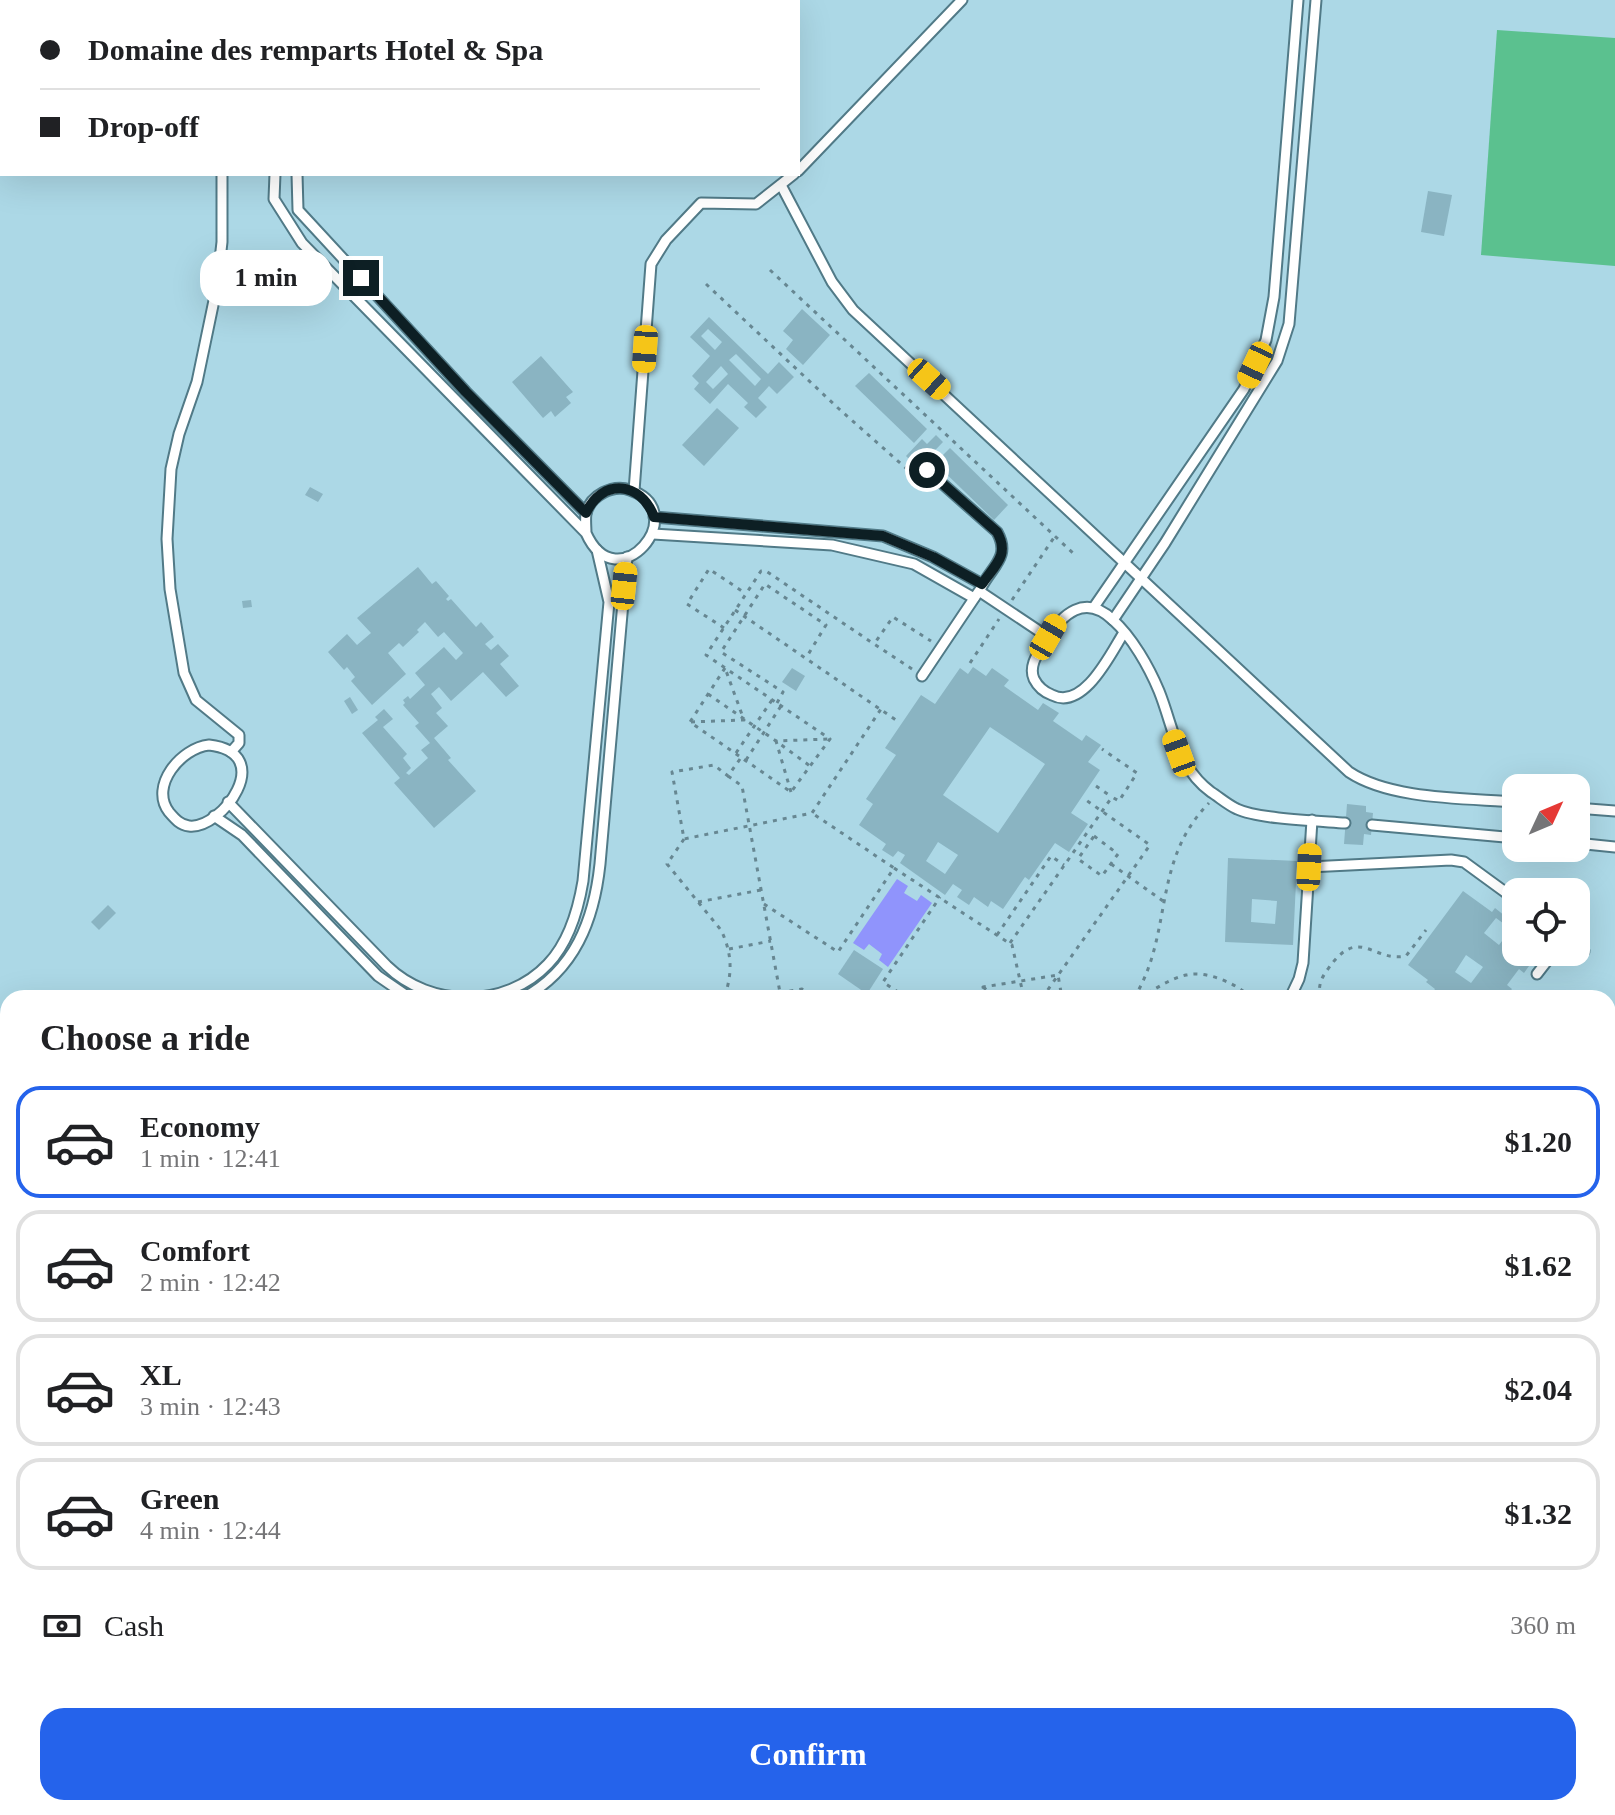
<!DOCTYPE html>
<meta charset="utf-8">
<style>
:root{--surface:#fff;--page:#f6f6f6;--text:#202124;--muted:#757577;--line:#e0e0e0;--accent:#2563eb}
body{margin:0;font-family:"Times New Roman",serif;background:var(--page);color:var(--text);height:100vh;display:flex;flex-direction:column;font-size:30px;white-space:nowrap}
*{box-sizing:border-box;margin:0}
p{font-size:26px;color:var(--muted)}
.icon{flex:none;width:44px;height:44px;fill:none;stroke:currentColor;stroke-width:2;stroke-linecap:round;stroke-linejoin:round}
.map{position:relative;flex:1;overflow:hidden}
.drawer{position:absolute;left:0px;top:990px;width:1616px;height:826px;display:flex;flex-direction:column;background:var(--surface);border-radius:24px 24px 0 0;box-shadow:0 8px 32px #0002}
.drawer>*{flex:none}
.guide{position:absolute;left:0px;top:0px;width:800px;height:176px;box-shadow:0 8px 32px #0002;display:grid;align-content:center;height:176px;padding:0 40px;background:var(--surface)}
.needle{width:52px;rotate:46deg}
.controls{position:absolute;left:1502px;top:774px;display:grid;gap:16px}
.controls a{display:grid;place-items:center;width:88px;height:88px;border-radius:16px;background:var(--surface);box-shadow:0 8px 32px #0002;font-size:40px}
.end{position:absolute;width:36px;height:36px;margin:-18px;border:10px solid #0d1f24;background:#fff;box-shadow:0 0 0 4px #fff}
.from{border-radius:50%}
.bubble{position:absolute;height:56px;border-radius:24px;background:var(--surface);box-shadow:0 8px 32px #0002;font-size:26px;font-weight:600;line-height:56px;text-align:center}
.car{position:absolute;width:24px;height:48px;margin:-24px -12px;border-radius:10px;box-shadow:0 0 6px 2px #0007;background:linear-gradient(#f5c518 24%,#345 0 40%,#f5c518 0 76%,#345 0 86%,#f5c518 0)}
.guide b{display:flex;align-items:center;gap:28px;height:76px;font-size:30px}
.guide b+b{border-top:2px solid var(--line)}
.guide i{width:20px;height:20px;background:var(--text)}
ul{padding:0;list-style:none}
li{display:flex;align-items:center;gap:24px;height:112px;margin:0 16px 12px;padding:0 24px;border:4px solid var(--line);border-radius:24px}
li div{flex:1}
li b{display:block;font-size:30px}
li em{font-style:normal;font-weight:600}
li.active{border-color:var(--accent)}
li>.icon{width:72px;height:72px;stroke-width:1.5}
h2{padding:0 40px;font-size:36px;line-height:96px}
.pay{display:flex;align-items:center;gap:20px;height:88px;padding:0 40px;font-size:30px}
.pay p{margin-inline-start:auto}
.button{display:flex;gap:16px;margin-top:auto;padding:16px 40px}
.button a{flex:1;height:92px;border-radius:24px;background:var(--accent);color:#fff;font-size:32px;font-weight:600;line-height:92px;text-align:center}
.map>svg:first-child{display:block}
.green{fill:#5bc18f}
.water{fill:#9094fc}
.building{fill:#8ab4c2;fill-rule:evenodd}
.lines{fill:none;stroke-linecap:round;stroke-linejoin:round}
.lane-casing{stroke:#517a87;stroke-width:13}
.street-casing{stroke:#517a87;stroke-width:22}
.secondary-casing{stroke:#517a87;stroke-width:30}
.path{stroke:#678792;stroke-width:3;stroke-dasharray:4 6;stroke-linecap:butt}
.lane{stroke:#fff;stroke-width:9}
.street{stroke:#fff;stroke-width:18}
.secondary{stroke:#fff;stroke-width:26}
.route{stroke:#0d1f24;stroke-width:10}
</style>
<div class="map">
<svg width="1615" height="1815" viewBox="0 0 1615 1815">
<rect width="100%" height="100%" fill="#acd8e6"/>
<!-- green -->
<g class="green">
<polygon points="1497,30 1615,38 1615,266 1481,255"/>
<polygon points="563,1808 830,1808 828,1815 562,1815"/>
</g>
<!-- water -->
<polygon class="water" points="897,879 908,886 904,893 917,901 921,895 932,903 888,967 879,960 882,954 869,944 864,950 853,943"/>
<!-- building -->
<g class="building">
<polygon points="1428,191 1452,195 1444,236 1421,232"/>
<polygon points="802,309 830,335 803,365 786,349 793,340 783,331"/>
<path d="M 709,317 L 768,374 L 779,362 L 794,377 L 777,394 L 769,386 L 758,398 L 767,407 L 756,418 L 744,407 L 748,403 L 728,384 L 710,404 L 694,389 L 699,383 L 692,376 L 710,356 L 690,337 ZM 708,329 L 722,342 L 715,350 L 701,336 ZM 736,354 L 761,379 L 755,386 L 729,360 ZM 721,366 L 728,374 L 713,389 L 706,382 Z"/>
<polygon points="541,356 573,392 566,397 571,403 555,417 551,411 543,418 512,382"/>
<polygon points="869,373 927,429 914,443 855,386"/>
<polygon points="717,408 739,428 704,466 682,445"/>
<polygon points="936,435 943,442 918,468 906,456 922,439 927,444"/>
<polygon points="950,448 1008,505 994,520 935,463"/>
<polygon points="310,487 323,494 318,502 305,495"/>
<polygon points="418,567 432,584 436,581 449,596 446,599 448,601 451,599 476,627 481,622 494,637 485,644 491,650 498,644 509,656 500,664 519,686 506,697 483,672 451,701 439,687 431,694 442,708 436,713 448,726 434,738 451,758 448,760 476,791 434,828 394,783 400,778 362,733 378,720 375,717 384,709 393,719 383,727 407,754 403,758 411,768 406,773 409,775 428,758 421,750 430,743 415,726 419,723 403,705 405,703 403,700 408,696 410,699 425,685 415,673 444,647 456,660 463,653 444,632 438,637 425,622 417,630 419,632 403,647 399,643 388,653 406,674 372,705 351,681 355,677 347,667 344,670 328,652 347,634 357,645 371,633 357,618"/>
<polygon points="251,600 252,607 243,608 242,601"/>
<path d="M 973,667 L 986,676 L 992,668 L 1009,680 L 1004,686 L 1038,710 L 1043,703 L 1059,713 L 1053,721 L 1082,741 L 1086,735 L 1101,745 L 1088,762 L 1100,770 L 1071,813 L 1088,824 L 1069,852 L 1055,843 L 1029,880 L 1025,877 L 1003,909 L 991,901 L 988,907 L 974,897 L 969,905 L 957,897 L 962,890 L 953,884 L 945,895 L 900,863 L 905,855 L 898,851 L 893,857 L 882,850 L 886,844 L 859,825 L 873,804 L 866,799 L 896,755 L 885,748 L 921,695 L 935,704 L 960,668 L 968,674 ZM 990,727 L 1045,764 L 998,833 L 943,795 ZM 938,842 L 958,855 L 945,874 L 926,861 Z"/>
<polygon points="792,668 805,676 796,691 782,682"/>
<polygon points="350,697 358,710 352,714 344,701"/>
<polygon points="1347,804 1366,806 1366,812 1373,813 1371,835 1364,834 1363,845 1344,844"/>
<path d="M 1228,858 L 1297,861 L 1293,945 L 1225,942 ZM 1252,899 L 1277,901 L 1275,924 L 1251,922 Z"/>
<path d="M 1463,891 L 1492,912 L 1495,908 L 1505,916 L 1510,909 L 1516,913 L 1513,923 L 1516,925 L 1516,952 L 1539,952 L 1524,973 L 1519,969 L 1507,985 L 1512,989 L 1508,994 L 1513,998 L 1435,998 L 1431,995 L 1435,989 L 1426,982 L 1428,980 L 1408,965 ZM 1496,918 L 1511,929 L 1499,945 L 1484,933 ZM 1466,955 L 1483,967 L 1471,983 L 1455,972 Z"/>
<polygon points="108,905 116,913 99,930 91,922"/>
<polygon points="854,950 883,969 867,994 838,974"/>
<polygon points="609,1808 663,1808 662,1815 613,1815 614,1813 608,1811"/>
<polygon points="788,1808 817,1808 815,1815 786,1815"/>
</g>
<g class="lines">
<!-- lane casing -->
<g class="lane-casing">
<g id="lane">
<polyline points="214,0 215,2"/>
<polyline points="339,0 345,2"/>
<polyline points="372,2 374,0"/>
<polyline points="395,2 396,0"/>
<polyline points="798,171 962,0"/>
<polyline points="222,174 222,242 217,286 197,382 179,434 171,469 167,539 170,589 184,673 196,700 239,735 239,743 231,752"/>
<path d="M 275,174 L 274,199 L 302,243 L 586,533 C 617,603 694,512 630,490 C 613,484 590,495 586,514 C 585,519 586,527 586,533"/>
<polyline points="297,174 298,210 466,392 586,513"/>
<path d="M 781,185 L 832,282 L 853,310 L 1349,772 C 1391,800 1466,798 1516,802"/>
<path d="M 927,470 L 997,532 C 1011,557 992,566 981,588"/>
<polyline points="634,491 651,264 666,240 701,203 756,204 794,174"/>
<polyline points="654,517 883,536 933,557 982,584"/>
<polyline points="653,534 832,545 914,564 974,598"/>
<polyline points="1094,607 1244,389 1266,340 1274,297 1298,0"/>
<polyline points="1113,620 1165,543 1277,361 1289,324 1316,0"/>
<path d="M 1123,634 C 1110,655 1083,711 1052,695 C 1044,692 1038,687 1034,679 C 1028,665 1039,652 1046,640 C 1062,614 1085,593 1113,620 C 1132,637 1149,667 1159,691 C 1174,728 1176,766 1211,792 C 1219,797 1228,805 1237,809 C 1258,819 1319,821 1345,823"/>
<polyline points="922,676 979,591 1048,637"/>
<path d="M 209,745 C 278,753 222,830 189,826 C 180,825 175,819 169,812 C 149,786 181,748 209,745 Z"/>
<path d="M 228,802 L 387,966 C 430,1008 506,1009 548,964 C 569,942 578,911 583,881 L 609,602 L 597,550"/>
<polyline points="1576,808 1615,811"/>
<polyline points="214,816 242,835 378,976 410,998"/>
<polyline points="1372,825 1516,838"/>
<polyline points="1576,843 1615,847"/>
<polyline points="1309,867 1451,860 1464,862 1516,900"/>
<polyline points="1576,923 1581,916"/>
<polyline points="1576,945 1584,951"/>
<polyline points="1537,974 1554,952"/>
<path d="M 523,998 C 575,970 594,920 600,864 L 627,557"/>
<polyline points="1290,998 1299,979 1303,963 1312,820"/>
<polyline points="0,1088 8,1090"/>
</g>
</g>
<!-- street casing -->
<g class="street-casing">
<polyline id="street" points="0,1397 8,1398"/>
</g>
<!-- secondary casing -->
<g class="secondary-casing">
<g id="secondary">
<polyline points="1608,1184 1615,1160"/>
<polyline points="1608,1294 1615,1271"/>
<polyline points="1429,1815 1431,1808"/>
<polyline points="1461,1815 1463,1808"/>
</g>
</g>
<!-- path -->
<g class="path">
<polyline points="770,270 1074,554"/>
<polyline points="706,284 838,408 916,477"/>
<polyline points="1012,600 1055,536"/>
<polyline points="735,610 896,720"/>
<polyline points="724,628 687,604 709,569 745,593"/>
<polyline points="970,663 999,619"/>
<polyline points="725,668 690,722 791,792 830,739 706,655 761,571 766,571 874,644"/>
<polyline points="912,669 874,644 893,617 931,641"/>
<polyline points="708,694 776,741 829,739"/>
<polyline points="777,703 783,692 721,652 765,584 826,625 806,658"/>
<polyline points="691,722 744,720 725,668"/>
<polyline points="736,753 772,700"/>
<polyline points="740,759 728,776 714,765 672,772 684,839 812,813 881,709"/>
<polyline points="746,760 781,706"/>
<polyline points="728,776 742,786 781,998"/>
<polyline points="1096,786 1112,797"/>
<polyline points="791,792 776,741 810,766"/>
<polygon points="1094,836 1118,854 1102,876 1078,859"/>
<path d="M 684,839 L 667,864 L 721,930 C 732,953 733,973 724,998"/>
<polyline points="1111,864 1163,901"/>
<polyline points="894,868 1012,945 1024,998"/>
<polyline points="698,902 761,890"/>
<polyline points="764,904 838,952 894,868 812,813"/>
<polyline points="997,935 1051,856 1064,865"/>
<polyline points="1010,943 1112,797 1119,801 1137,773 1102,749"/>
<polyline points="729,949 771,941"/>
<polyline points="983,987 997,998"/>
<polyline points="750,998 802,989 816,998"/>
<polyline points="907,998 883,982 940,897"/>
<polyline points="985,998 983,987 1058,975 1062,998"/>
<polyline points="1042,998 1150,845 1086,800"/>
<path d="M 1134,998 C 1174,933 1151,862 1209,803"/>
<path d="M 1139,998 C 1154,990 1169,979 1186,975 C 1207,970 1237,984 1252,998"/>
<path d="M 1320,998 C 1318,986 1321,978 1328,969 C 1359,924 1373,963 1406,956 L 1426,930"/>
<polyline points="1516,998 1517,998"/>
</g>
<!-- lane -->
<use href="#lane" class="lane"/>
<!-- street -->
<use href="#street" class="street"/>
<!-- secondary -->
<use href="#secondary" class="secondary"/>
</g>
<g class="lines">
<!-- route -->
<path class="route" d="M 361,278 L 466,392 L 586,513 C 602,478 641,481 654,517 L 883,536 L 933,557 L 982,584 C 995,565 1010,555 997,532 L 927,470"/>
</g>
</svg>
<div class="controls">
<a><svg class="needle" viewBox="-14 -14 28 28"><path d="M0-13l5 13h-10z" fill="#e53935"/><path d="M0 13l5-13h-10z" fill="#757577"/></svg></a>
<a><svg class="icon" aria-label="locate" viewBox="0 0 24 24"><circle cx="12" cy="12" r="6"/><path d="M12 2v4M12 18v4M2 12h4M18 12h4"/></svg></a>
</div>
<i class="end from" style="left:927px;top:470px"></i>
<i class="end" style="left:361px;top:278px"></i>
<div class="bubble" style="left:200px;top:250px;width:132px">1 min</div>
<i class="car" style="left:645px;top:349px;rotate:184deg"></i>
<i class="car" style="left:1255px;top:365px;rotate:205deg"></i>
<i class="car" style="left:929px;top:379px;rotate:132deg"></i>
<i class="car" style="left:624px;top:586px;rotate:6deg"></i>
<i class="car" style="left:1048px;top:637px;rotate:30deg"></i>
<i class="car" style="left:1179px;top:753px;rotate:340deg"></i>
<i class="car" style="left:1309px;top:867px;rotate:3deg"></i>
<div class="guide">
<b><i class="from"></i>Domaine des remparts Hotel &amp; Spa</b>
<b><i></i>Drop-off</b>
</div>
<section class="drawer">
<h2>Choose a ride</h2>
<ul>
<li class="active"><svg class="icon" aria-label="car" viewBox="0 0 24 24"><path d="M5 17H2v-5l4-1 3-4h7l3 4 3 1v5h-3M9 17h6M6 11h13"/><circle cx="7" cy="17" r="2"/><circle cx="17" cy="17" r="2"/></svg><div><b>Economy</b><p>1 min · 12:41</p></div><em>$1.20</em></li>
<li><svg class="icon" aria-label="car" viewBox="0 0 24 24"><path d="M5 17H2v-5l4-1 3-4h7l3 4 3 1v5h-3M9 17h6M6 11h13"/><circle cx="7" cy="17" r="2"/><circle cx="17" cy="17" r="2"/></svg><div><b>Comfort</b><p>2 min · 12:42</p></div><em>$1.62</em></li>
<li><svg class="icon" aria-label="car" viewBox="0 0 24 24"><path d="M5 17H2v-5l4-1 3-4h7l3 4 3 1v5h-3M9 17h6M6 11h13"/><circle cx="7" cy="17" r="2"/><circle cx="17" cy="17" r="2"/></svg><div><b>XL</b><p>3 min · 12:43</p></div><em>$2.04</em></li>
<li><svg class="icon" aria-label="car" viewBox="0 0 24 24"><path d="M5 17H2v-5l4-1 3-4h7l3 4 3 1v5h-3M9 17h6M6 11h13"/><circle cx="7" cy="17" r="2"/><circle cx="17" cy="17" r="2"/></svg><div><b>Green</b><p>4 min · 12:44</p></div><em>$1.32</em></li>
</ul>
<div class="pay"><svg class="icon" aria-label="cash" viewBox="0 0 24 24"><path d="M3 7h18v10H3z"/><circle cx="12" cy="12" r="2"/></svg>Cash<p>360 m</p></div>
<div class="button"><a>Confirm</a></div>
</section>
</div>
